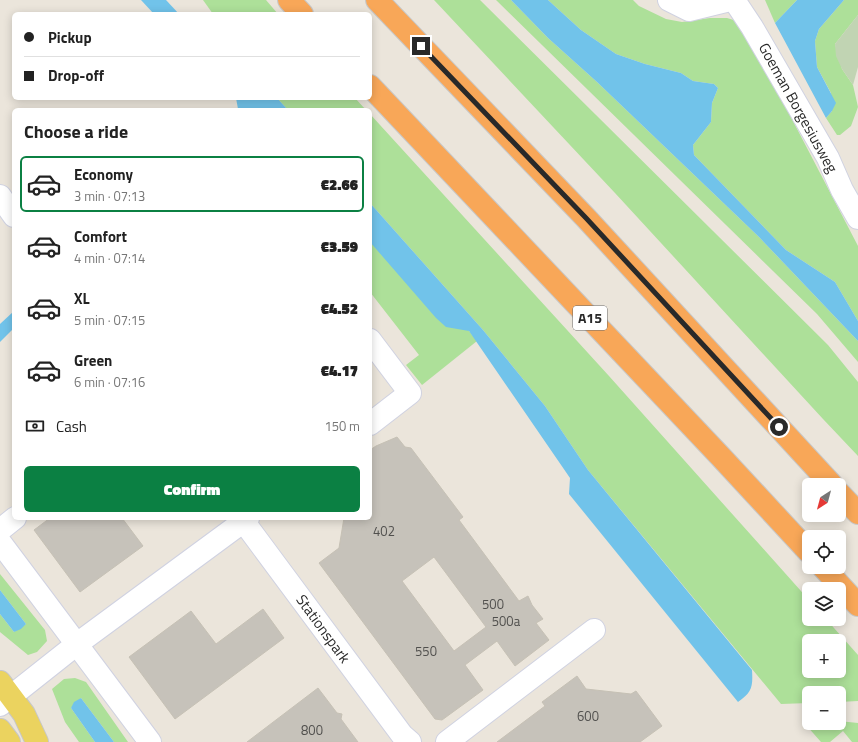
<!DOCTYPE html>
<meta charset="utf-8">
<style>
:root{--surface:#fff;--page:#f2f2f2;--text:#222;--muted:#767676;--line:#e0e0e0;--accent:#0b8043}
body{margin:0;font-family:"Titillium Web",sans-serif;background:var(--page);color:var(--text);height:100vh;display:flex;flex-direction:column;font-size:15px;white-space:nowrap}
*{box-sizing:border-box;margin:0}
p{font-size:13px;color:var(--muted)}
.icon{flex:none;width:22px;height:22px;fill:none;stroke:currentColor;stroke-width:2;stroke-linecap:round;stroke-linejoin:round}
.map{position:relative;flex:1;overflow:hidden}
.panel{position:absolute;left:12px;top:108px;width:360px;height:412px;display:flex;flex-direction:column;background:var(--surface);border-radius:6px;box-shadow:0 2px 10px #0003}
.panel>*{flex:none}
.hud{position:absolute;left:12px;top:12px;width:360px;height:88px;border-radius:6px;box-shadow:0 2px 10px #0003;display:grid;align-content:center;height:88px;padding:0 12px;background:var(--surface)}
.needle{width:26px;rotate:216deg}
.controls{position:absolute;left:802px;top:478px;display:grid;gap:8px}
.controls a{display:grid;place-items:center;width:44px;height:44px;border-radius:6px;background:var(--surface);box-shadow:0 2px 10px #0003;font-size:20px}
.end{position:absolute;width:18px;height:18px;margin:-9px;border:5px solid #292929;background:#fff;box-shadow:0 0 0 2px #fff}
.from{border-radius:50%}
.hud b{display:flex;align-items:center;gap:14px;height:38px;font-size:15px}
.hud b+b{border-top:1px solid var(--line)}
.hud i{width:10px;height:10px;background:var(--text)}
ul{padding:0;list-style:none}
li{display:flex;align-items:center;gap:12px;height:56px;margin:0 8px 6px;padding:0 4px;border:2px solid transparent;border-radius:6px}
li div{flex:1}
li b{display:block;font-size:15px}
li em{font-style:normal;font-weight:800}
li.active{border-color:var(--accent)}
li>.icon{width:36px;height:36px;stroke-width:1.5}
h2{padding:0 12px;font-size:18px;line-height:48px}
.pay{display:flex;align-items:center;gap:10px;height:44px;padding:0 12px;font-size:15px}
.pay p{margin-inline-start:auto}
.primary-button{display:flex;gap:8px;margin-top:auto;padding:8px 12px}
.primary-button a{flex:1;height:46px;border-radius:6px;background:var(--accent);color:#fff;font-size:16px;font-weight:800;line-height:46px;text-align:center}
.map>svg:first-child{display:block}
.green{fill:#ade099;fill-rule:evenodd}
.cemetery{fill:#c1d4b3}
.water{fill:#71c3ea}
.building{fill:#c6c2ba;stroke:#c6c1b5;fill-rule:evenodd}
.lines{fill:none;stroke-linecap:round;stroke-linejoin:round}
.minor-casing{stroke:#d0d2e1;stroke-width:24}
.major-casing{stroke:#c7c7c7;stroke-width:24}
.highway-casing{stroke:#c7c7c7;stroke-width:24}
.minor{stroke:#fff;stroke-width:22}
.major{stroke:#ebd35f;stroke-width:22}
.highway{stroke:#f8a758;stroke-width:22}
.route{stroke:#292929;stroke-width:5}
.labels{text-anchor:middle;stroke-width:3;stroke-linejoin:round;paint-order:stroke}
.number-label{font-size:13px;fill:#504f4d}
.shield{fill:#fff;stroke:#696969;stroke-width:1}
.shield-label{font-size:14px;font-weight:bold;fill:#292929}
.street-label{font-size:15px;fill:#292929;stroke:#fff}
</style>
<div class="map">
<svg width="858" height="742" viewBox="0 0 858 742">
<rect width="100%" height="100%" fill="#ebe5db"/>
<!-- green -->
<g class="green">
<polygon points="203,0 266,0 278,14 213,14"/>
<polygon points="434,0 480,0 828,345 858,382 858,456 823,419 615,193"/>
<polygon points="496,0 511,0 548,38 597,82 759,237 858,341 858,362 817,314"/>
<polygon points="548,0 633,0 639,6 666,19 682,22 710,18 727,18 737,21 744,27 858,246 858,321 835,282 786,250 694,155 693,145 711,122 712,103 718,88 714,84 693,81 681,73 645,64 616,54 581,30"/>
<polygon points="765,0 797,0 775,23"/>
<polygon points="844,0 858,0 858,15 835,44 842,69 853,85 858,107 851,126 840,135 837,135 826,118 832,111 831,93 817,67 815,41 819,29"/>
<polygon points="277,98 355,98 366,110 288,110"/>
<path d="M 370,114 L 609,376 L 809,600 L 809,619 L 826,619 L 858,655 L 858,701 L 839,702 L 839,693 L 809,693 L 809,703 L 781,704 L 588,470 L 545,406 L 483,330 L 370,203 ZM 809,641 L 839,641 L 839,671 L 809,671 Z"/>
<polygon points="370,223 469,331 477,341 422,385 406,365 419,355 370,292"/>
<polygon points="0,574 45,630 47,641 37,652 28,655 0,632 0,614 14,632 26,624 0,590"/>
<polygon points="75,678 86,682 128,742 114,742 81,698 71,708 95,742 79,742 65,722 52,689 64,679"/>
<polygon points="809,721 809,723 839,723 839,721 858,723 858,742 852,742 843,731 830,742 821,742 806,725"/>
</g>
<!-- cemetery -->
<polygon class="cemetery" points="858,15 858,67 853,85 842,69 836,56 835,44"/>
<!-- water -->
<g class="water">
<polygon points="141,0 166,0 179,14 154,14"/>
<polygon points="511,0 548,0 581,30 616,54 645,64 681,73 693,81 714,84 718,88 712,103 711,122 693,145 694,155 786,250 835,282 858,321 858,341 759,237 597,82 548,38"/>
<polygon points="797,0 844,0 819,29 815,41 817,67 836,103 832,111 826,118 775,23"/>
<polygon points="236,98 277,98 288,110 237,110 238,109"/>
<path d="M 370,203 L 483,330 L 545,406 L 588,470 L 752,670 C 753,687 752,692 738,702 L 569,494 L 570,478 L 469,331 L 446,327 L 436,318 L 370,242 Z"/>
<polygon points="14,311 14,328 0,342 0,324"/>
<polygon points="0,590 26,624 21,629 14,632 0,614"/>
<polygon points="81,698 114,742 95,742 71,708 74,702"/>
</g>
<!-- building -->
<g class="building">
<path d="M 397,437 L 405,447 L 411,448 L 463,517 L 459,520 L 519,601 L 528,596 L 532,605 L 543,619 L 536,623 L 549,640 L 515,666 L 497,641 L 465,665 L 483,690 L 442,720 L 435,719 L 319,563 L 339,548 L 344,518 L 370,518 L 370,450 L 376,446 ZM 434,557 L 486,627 L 454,651 L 402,581 Z"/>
<polygon points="50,518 122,518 143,546 80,592 34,530"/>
<polygon points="263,609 284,638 175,719 129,657 191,611 216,644"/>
<polygon points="577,676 586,689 631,694 636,691 662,726 640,742 497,742 545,706 542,702"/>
<polygon points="318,688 337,713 342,714 341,719 358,742 247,742"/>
</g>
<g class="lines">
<!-- minor casing -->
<g class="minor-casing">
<g id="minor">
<polyline points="669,0 689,10 730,0"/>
<polyline points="734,0 752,27 828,158 842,190 858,218"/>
<polyline points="0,196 14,216"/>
<polyline points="370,340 410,393 370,424"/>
<polyline points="241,518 402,735 410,742"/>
<polyline points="0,530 15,518"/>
<polyline points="0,542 150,742"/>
<polyline points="0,705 77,644 248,518"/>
<polyline points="447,742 594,630"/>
</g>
</g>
<!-- major casing -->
<g class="major-casing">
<g id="major">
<polyline points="0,682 24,714 37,742"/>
<polyline points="0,730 9,742"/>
</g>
</g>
<!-- highway casing -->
<g class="highway-casing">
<g id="highway">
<polyline points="289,0 302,14"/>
<polyline points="377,0 586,218 832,485"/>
<polyline points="370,86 721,457 809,552"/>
<polyline points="839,493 858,513"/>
<polyline points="823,567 858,605"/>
</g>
</g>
<!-- minor -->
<use href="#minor" class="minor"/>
<!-- major -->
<use href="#major" class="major"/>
<!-- highway -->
<use href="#highway" class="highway"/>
</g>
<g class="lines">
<!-- route -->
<polyline class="route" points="421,46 586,218 779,427"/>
</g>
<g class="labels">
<!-- number labels -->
<g class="number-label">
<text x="384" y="536">402</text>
<text x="493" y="609">500</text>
<text x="506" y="626">500a</text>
<text x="426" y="656">550</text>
<text x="588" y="721">600</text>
<text x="312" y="735">800</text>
</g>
<!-- shield labels -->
<rect class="shield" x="573" y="306" width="34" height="24" rx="3"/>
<g class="shield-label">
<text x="590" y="323">A15</text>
</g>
<!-- street labels -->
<g class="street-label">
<text transform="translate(798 108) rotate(61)" y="5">Goeman Borgesiusweg</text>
<text transform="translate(323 629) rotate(54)" y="5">Stationspark</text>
</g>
</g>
</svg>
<div class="controls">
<a><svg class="needle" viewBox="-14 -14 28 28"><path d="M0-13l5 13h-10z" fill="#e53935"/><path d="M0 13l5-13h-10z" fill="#767676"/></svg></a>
<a><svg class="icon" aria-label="locate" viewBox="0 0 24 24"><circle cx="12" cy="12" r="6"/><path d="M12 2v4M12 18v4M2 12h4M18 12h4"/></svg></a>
<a><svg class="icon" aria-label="layers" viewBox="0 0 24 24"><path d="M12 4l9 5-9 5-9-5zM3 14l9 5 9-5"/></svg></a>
<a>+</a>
<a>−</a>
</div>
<i class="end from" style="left:779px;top:427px"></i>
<i class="end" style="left:421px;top:46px"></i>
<div class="hud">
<b><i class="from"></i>Pickup</b>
<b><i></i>Drop-off</b>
</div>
<section class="panel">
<h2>Choose a ride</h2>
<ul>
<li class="active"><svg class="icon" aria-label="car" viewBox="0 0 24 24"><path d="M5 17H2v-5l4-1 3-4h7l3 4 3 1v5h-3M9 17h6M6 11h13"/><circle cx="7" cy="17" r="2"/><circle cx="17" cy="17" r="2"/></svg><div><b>Economy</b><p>3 min · 07:13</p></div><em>€2.66</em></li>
<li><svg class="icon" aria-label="car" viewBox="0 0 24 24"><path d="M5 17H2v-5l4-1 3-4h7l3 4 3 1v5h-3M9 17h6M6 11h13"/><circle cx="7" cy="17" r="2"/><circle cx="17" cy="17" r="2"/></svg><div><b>Comfort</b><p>4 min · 07:14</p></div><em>€3.59</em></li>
<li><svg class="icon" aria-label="car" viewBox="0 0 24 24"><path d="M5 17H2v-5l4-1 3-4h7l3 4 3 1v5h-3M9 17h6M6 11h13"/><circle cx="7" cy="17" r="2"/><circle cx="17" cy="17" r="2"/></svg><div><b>XL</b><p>5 min · 07:15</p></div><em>€4.52</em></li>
<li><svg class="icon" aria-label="car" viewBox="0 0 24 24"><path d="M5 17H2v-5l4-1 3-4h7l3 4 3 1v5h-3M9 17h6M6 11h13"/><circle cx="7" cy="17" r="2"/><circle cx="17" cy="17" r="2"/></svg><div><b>Green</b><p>6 min · 07:16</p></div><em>€4.17</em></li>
</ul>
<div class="pay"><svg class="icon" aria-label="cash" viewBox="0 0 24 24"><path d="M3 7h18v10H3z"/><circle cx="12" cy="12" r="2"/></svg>Cash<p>150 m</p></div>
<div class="primary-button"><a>Confirm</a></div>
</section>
</div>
